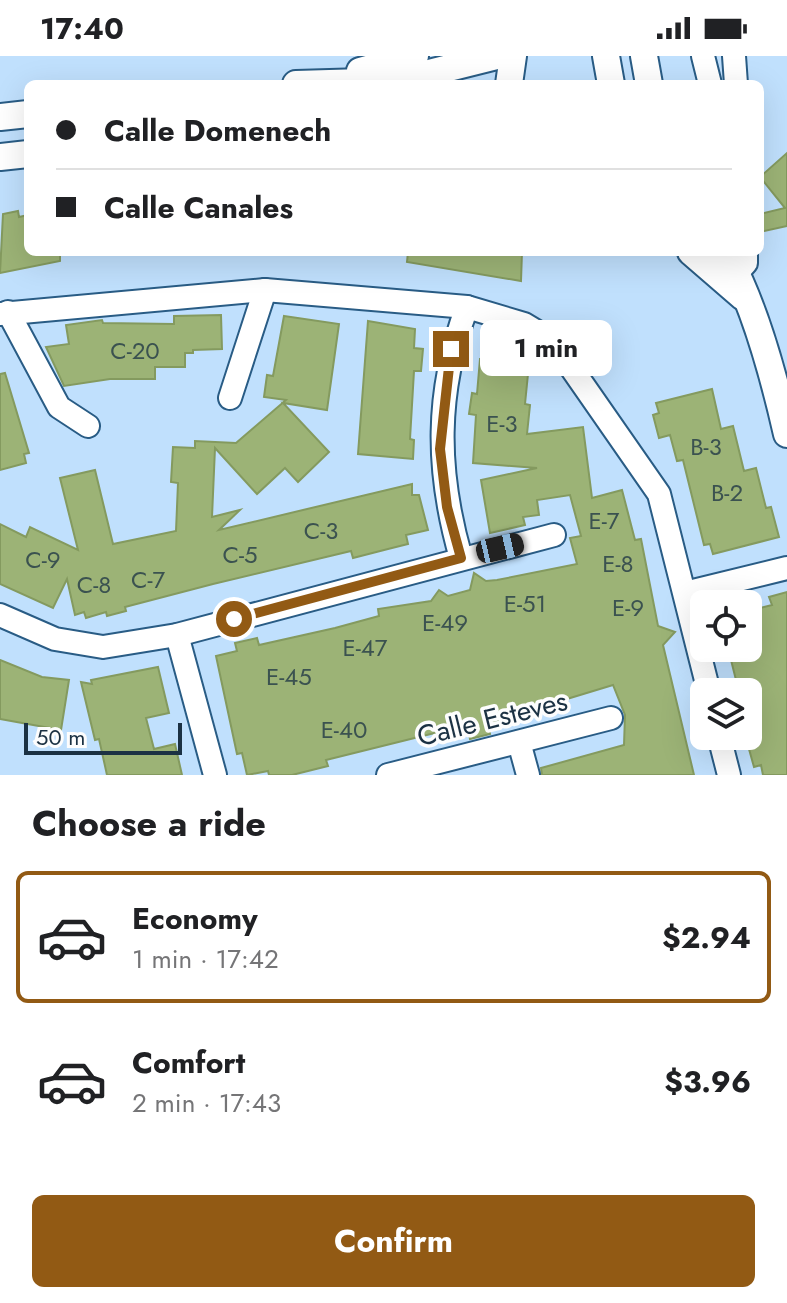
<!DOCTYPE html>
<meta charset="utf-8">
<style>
:root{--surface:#fff;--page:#f6f6f6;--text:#202124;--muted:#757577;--line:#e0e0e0;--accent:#925a14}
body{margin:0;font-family:Jost,sans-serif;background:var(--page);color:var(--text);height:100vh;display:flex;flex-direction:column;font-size:30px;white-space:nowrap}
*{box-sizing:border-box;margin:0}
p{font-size:26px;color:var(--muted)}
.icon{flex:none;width:44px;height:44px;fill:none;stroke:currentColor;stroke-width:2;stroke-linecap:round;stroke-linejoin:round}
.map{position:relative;height:719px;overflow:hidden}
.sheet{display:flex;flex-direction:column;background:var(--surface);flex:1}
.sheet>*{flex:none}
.hud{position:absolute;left:24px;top:24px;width:740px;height:176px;border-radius:12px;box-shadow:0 8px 32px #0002;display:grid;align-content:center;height:176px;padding:0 32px;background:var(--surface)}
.controls{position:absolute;left:690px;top:534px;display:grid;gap:16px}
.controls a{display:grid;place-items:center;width:72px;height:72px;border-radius:12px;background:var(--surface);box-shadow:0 8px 32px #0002;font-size:40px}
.scale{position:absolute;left:24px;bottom:20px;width:158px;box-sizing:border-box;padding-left:8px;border:4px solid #1b3143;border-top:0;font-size:22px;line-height:28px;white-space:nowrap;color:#1b3143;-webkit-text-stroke:6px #fdfdfd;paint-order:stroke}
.end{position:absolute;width:36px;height:36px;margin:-18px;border:10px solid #925a14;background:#fff;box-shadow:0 0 0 4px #fff}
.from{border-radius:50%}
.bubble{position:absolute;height:56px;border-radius:12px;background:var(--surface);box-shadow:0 8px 32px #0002;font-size:26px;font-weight:700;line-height:56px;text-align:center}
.car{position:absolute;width:24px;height:48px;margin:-24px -12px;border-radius:10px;box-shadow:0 0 6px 2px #0007;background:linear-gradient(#222 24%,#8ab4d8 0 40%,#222 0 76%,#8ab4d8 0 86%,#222 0)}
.hud b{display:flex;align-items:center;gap:28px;height:76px;font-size:30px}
.hud b+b{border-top:2px solid var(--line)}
.hud i{width:20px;height:20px;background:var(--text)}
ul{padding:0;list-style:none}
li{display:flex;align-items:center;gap:24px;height:132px;margin:0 16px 12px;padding:0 16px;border:4px solid transparent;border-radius:12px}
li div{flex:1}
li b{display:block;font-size:30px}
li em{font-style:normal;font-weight:700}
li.on{border-color:var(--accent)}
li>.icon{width:72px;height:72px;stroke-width:1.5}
h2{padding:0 32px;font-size:36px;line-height:96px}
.primary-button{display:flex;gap:16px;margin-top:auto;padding:16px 32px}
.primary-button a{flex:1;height:92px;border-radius:12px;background:var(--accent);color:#fff;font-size:32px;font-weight:700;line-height:92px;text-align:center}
.status{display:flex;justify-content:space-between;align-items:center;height:56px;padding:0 40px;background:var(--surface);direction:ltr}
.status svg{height:22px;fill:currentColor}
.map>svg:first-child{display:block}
.building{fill:#9cb376;stroke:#849a5f;stroke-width:2}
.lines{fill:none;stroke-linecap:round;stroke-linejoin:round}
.minor-casing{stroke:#295c85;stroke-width:26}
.tertiary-casing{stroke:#295c85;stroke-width:30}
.minor{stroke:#fff;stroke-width:22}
.tertiary{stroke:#fff;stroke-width:26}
.route{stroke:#925a14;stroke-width:10}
.labels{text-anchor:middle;stroke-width:7;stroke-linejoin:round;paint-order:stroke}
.number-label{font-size:24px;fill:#3b5250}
.street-label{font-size:28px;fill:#1b3143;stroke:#fdfdfd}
</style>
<div class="status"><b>17:40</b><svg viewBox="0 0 49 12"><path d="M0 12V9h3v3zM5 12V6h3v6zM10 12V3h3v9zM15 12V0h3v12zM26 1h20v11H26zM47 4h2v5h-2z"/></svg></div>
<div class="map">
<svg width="787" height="719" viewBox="0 0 787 719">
<rect width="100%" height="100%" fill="#c0e0fd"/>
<!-- building -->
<g class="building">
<polygon points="787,97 787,170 760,176 760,158 785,152 760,121"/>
<polygon points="18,155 19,161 28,159 28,196 60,196 60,205 0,217 3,158"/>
<polygon points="408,196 522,196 521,225 407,206"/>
<polygon points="221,259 222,293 193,294 193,297 185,297 185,311 155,311 155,323 110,323 64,330 46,291 69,288 66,269 102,264 103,267 174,268 174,260"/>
<polygon points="284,260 339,268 327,354 283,347 329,396 298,426 285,412 257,438 215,392 212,461 240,454 219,474 412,428 412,439 419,439 428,474 406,479 408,488 388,493 353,502 351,495 213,528 125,551 126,555 107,560 106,556 86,562 84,556 75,559 67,523 53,552 0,528 0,468 26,481 30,471 78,494 60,422 95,414 113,488 176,475 178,427 171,426 173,391 195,392 195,385 236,387 286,344 264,341 267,319 273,320"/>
<polygon points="368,265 415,273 414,292 423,293 421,315 414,315 410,383 414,384 413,403 358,398"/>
<polygon points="480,303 529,308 525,348 530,349 527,378 583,371 592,442 622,434 635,484 641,483 658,570 675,576 663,589 694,719 542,719 541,712 624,689 625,659 613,629 488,667 490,678 470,683 467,669 326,704 328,710 292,719 269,719 268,715 247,719 242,697 237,698 216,600 237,595 235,587 257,582 259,589 335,572 379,560 378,553 431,545 439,534 448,540 470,534 474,517 486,525 497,524 577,508 570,482 581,480 570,439 537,444 539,459 523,461 525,469 490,477 481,424 537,412 473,407 476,359 469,358 472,337 477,338"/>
<polygon points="5,317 29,397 24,398 26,407 0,414 0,318"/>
<polygon points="712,333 721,373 733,370 744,415 756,412 766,452 771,451 779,481 713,498 710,488 704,489 683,404 677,405 670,379 659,382 653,359 659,357 656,347"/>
<polygon points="787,536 787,719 763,719 761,709 754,711 749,693 748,636 739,636 728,592 748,592 748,555 772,549 769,541"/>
<polygon points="0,604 42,621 69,624 61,674 0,663"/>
<polygon points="158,611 169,657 146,662 154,693 175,688 182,719 107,719 99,683 95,684 81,626 92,628 91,624"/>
</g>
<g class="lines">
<!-- minor casing -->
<g class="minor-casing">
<g id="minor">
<polyline points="703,0 710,28"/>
<polyline points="734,0 736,28"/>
<polyline points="737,217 746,207 746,196"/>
<polyline points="8,256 59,351 88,370"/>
<polyline points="0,258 265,234 467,251 524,268 539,277 563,300 659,438 709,636"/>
<polyline points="230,342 265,234"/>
<path d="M 461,502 C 436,415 435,337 467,251"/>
<polyline points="685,537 787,512"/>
<polyline points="0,559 55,583 103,591 177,579 554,479"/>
<polyline points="177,579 215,719"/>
<polyline points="719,680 729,719"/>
<polyline points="519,686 528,719"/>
<polyline points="388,719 611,662"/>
</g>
</g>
<!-- tertiary casing -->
<g class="tertiary-casing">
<g id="tertiary">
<polyline points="606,0 611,28"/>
<polyline points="644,0 649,28"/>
<polyline points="360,15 415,0"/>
<polyline points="296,28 397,25 497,0"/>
<polyline points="509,28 513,0"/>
<polyline points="0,61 28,58"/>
<polyline points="0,101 28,98"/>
<polyline points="691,196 743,241"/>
<path d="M 725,196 C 754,246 774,321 787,378"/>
</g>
</g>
<!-- minor -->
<use href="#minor" class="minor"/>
<!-- tertiary -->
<use href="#tertiary" class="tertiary"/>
</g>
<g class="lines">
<!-- route -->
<polyline class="route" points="234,563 461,502 447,451 440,393 451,293"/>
</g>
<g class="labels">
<!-- number labels -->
<g class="number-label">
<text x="135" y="303">C-20</text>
<text x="502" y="376">E-3</text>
<text x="706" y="399">B-3</text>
<text x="727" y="445">B-2</text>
<text x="604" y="473">E-7</text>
<text x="321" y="483">C-3</text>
<text x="240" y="507">C-5</text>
<text x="43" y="512">C-9</text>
<text x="618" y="516">E-8</text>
<text x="148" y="532">C-7</text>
<text x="94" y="537">C-8</text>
<text x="525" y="556">E-51</text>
<text x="628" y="560">E-9</text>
<text x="445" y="575">E-49</text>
<text x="365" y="600">E-47</text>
<text x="289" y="629">E-45</text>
<text x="344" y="682">E-40</text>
</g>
<!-- street labels -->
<g class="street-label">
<text transform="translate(492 662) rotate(-14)" y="10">Calle Esteves</text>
</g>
</g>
</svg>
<div class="controls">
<a><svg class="icon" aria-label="locate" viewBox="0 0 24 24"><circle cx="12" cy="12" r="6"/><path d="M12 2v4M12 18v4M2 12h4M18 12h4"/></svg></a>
<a><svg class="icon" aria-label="layers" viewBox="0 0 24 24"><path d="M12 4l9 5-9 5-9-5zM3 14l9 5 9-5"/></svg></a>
</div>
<div class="scale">50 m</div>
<i class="end from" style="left:234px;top:563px"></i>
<i class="end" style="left:451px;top:293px"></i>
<div class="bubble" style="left:480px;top:264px;width:132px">1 min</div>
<i class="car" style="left:500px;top:492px;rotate:77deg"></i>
<div class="hud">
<b><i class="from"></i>Calle Domenech</b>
<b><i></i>Calle Canales</b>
</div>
</div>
<section class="sheet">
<h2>Choose a ride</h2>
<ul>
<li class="on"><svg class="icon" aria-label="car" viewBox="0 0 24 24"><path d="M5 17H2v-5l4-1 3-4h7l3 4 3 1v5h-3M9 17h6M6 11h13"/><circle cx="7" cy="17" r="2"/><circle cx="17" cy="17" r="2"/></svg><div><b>Economy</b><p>1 min · 17:42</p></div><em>$2.94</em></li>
<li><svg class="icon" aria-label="car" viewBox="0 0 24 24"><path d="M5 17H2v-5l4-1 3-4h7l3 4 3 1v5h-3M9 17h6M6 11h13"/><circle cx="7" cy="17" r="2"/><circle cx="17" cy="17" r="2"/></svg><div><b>Comfort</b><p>2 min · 17:43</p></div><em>$3.96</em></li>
</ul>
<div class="primary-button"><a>Confirm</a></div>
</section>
